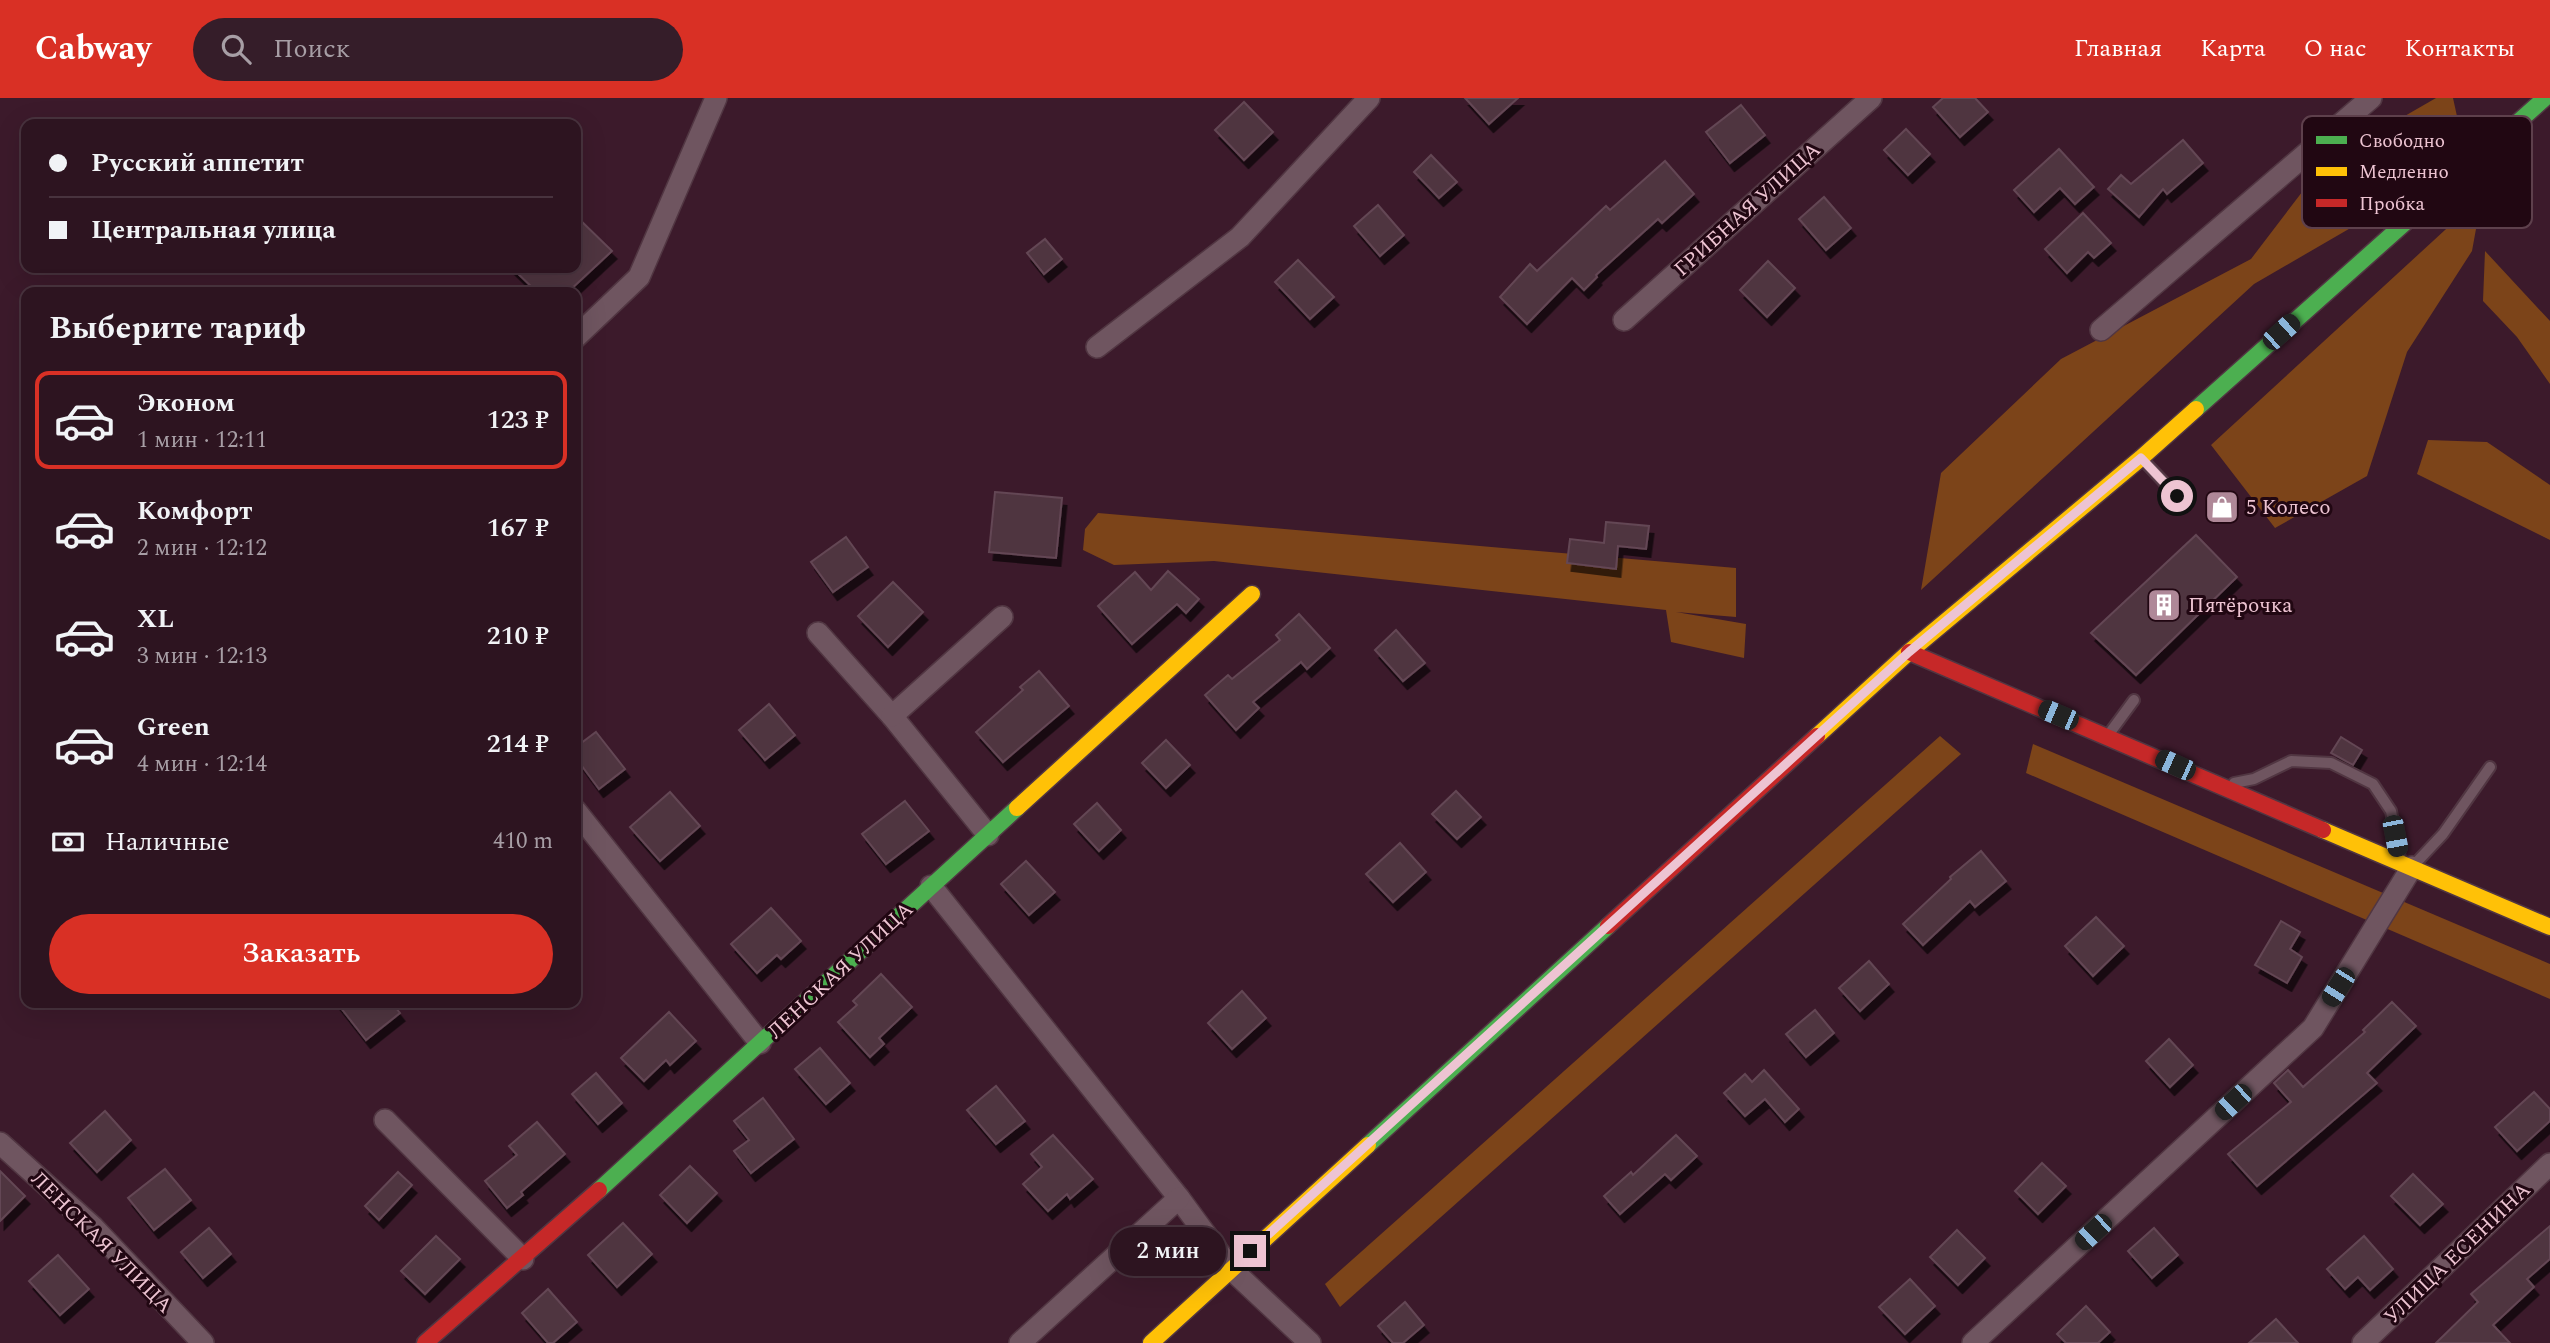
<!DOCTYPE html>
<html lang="ru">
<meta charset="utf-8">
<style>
:root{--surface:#2d1420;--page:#351d29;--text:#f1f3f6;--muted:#a79ea5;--line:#48333e;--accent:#d93025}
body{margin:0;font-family:Spectral,serif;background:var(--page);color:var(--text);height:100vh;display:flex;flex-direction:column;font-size:26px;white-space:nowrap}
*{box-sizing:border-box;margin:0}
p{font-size:23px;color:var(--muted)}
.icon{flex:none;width:38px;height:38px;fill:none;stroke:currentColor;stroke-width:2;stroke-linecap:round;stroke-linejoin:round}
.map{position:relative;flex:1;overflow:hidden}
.drawer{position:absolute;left:21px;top:189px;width:560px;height:721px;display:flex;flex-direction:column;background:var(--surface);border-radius:14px;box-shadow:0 7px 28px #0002,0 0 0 2px var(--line)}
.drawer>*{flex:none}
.hud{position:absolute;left:21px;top:21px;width:560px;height:154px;border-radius:14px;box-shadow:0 7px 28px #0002,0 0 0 2px var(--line);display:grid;align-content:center;height:154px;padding:0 28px;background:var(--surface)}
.end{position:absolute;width:32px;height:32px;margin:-16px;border:9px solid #edc4d2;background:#111;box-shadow:0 0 0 4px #111}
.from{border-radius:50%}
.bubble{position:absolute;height:49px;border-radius:24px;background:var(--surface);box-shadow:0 7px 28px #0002,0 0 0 2px var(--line);font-size:23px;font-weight:600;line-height:49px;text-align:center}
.car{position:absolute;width:21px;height:42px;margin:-21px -10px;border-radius:9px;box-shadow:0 0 5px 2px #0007;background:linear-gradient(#222 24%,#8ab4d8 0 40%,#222 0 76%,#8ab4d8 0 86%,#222 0)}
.hud b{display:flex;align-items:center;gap:24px;height:66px;font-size:26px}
.hud b+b{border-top:2px solid var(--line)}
.hud i{width:18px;height:18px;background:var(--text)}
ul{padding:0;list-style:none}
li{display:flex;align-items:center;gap:21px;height:98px;margin:0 14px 10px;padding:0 14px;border:4px solid transparent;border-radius:14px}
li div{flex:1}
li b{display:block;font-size:26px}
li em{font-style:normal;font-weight:600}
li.on{border-color:var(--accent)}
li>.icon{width:63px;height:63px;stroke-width:1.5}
h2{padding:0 28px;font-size:32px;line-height:84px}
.pay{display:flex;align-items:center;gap:18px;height:77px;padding:0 28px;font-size:26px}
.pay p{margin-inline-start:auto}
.primary-button{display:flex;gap:14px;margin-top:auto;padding:14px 28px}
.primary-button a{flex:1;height:80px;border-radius:42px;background:var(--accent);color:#fff;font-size:28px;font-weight:600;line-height:80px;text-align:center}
header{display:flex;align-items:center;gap:42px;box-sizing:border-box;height:98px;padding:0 35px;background:var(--accent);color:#fff}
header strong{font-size:33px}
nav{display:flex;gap:38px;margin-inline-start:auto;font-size:24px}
.search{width:490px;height:63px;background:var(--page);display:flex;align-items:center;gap:18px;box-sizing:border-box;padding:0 24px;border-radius:38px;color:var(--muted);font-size:26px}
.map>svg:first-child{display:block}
.forest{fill:#7c4419}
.building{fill:#503441;stroke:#644754;stroke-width:2;filter:url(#shadow)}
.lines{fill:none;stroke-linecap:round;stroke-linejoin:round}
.lane-casing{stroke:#513642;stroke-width:14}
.street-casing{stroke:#513642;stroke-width:24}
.fast-casing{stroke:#513642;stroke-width:19}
.slow-casing{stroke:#513642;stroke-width:19}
.jam-casing{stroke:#513642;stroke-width:19}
.lane{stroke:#6f5560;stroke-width:10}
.street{stroke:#6f5560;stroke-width:21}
.fast{stroke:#4caf50;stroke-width:16}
.slow{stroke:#ffc107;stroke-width:16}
.jam{stroke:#c62828;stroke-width:16}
.route{stroke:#edc4d2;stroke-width:9}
.labels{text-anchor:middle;stroke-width:6;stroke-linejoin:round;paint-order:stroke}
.street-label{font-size:21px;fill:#edc4d2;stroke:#210712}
.poi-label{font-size:21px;fill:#edc4d2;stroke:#210712;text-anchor:start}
.key{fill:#210712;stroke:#5e404c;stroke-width:2}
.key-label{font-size:19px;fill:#edc4d2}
</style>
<header>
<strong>Cabway</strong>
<div class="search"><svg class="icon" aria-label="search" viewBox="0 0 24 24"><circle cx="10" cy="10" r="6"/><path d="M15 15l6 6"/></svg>Поиск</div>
<nav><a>Главная</a><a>Карта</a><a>О нас</a><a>Контакты</a></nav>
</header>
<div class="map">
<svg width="2550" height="1245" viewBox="0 0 2550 1245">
<defs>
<filter id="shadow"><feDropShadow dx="4.5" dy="8" stdDeviation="0" flood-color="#0009"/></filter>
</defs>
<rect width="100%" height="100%" fill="#3c1a2b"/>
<!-- forest -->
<g class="forest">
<polygon points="2436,0 2453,0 2460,32 2354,128 2254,186 1921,492 1941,375 2061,261 2251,161 2325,64"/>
<polygon points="2482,98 2472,153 2407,254 2367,378 2275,430 2211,347"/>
<polygon points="2485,153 2550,223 2550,286 2517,239 2483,203"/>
<polygon points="2428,342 2487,344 2550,387 2550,442 2417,376"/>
<polygon points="1098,415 1736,470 1736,519 1676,514 1746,526 1744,560 1671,544 1666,512 1214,463 1114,467 1083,452 1085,431"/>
<polygon points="1940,638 1961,656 1340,1209 1325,1186"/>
<polygon points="2033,646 2550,866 2550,901 2026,675"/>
</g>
<!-- building -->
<g class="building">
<polygon points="1465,0 1518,0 1489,26"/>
<polygon points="1943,0 1975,0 1988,14 1960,39 1933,9"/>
<polygon points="1244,4 1273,34 1244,62 1215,32"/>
<polygon points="1741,7 1765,37 1730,65 1706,34"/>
<polygon points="1906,31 1930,56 1908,77 1884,52"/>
<polygon points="2183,42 2203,65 2167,96 2163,91 2139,119 2108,91 2121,77 2131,86"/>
<polygon points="2059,51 2094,89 2075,106 2060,90 2034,114 2014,92"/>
<polygon points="1431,57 1457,84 1439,100 1414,74"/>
<polygon points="1665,63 1694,96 1662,125 1658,121 1596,177 1597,179 1584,192 1572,180 1527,226 1500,199 1530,166 1537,173 1606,108 1610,112"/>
<polygon points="1824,99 1851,130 1826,152 1799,121"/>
<polygon points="1378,107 1404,137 1380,158 1354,128"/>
<polygon points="2083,115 2111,145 2094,160 2088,154 2067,175 2045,151"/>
<polygon points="576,118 612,153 568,194 537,194 512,170 576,170"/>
<polygon points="1045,141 1062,161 1044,176 1027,155"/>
<polygon points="1298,162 1334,199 1310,221 1275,184"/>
<polygon points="1768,163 1795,190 1767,219 1740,192"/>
<polygon points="995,394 1062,400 1056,460 989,454"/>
<polygon points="1606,424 1649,428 1646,451 1618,448 1616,471 1567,465 1570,441 1604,445"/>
<polygon points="2196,437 2237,479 2136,577 2091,535"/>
<polygon points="846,439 868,469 833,494 811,464"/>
<polygon points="1168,473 1199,501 1186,515 1177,506 1132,546 1098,508 1135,474 1151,492"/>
<polygon points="893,484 923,514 888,549 858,518"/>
<polygon points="1299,516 1330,550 1307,571 1301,564 1253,604 1259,610 1236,632 1205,597 1228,577 1232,581 1280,542 1276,537"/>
<polygon points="1396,532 1425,565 1403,583 1375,552"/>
<polygon points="1039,573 1069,608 1003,664 976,634 1023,592 1020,589"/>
<polygon points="769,606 795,637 765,662 739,632"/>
<polygon points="596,634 625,671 599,691 576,660 576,649"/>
<polygon points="2341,639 2362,652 2353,667 2331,655"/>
<polygon points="1166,642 1190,667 1166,690 1142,665"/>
<polygon points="1456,693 1481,719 1457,741 1432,716"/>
<polygon points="670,694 700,728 660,763 630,729"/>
<polygon points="905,703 929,733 886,766 862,736"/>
<polygon points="1097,705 1121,732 1099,753 1074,726"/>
<polygon points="1400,745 1426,774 1393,804 1366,776"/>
<polygon points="1981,753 2006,783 1975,809 1970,803 1923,847 1903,826 1951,781 1950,779"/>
<polygon points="1026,763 1055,794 1029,817 1001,786"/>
<polygon points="771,810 801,843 781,861 777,857 757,875 731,846"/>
<polygon points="2096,819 2124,848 2093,878 2065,848"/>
<polygon points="2281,823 2300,834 2290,851 2302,859 2287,885 2255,867"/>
<polygon points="1869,863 1889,886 1860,913 1839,890"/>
<polygon points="881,876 912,909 879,940 884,946 870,959 838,924 857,907 853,903"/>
<polygon points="1242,893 1266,920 1232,951 1208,925"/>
<polygon points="2392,904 2416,928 2367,975 2377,985 2257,1088 2228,1056 2291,1004 2274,985 2288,972 2303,989 2365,934 2363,932"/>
<polygon points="337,905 392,905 400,915 366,942"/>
<polygon points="1815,912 1834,935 1806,959 1786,936"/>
<polygon points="669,914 696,943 670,967 666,962 644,983 621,960"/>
<polygon points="2169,941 2193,967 2170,989 2146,963"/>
<polygon points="820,950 850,985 826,1006 795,971"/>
<polygon points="1764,972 1799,1011 1785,1024 1765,1001 1745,1018 1724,995 1745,976 1752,984"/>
<polygon points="596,975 622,1005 598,1026 572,996"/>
<polygon points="996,988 1025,1023 996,1046 967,1012"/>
<polygon points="2534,994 2550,1011 2550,1023 2517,1053 2495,1029"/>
<polygon points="763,1000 794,1041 751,1075 734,1053 749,1042 734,1023"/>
<polygon points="105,1013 131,1042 97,1074 70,1045"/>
<polygon points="537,1024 565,1056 521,1094 523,1097 507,1110 485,1083 517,1057 509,1048"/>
<polygon points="1053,1037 1093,1081 1070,1101 1067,1096 1048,1113 1023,1086 1042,1069 1031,1056"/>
<polygon points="1676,1037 1697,1058 1671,1082 1665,1076 1620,1116 1604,1098 1631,1074 1633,1077"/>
<polygon points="2042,1065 2066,1088 2038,1116 2015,1093"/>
<polygon points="690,1068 717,1095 687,1125 660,1097"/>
<polygon points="165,1071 191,1102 154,1132 128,1100"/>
<polygon points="0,1073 25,1098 0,1123"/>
<polygon points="398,1074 412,1087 379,1122 365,1108"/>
<polygon points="2413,1076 2443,1106 2420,1127 2391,1098"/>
<polygon points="623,1125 652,1156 617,1189 588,1157"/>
<polygon points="2550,1128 2550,1161 2527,1181 2534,1189 2493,1227 2510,1245 2436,1245 2478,1204 2471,1196"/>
<polygon points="209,1130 231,1156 203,1180 181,1154"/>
<polygon points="2154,1130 2178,1157 2152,1180 2128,1153"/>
<polygon points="1957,1132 1985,1160 1958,1187 1930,1159"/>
<polygon points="436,1138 460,1161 425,1196 401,1173"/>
<polygon points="2364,1138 2393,1171 2370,1192 2358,1179 2345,1191 2327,1171"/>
<polygon points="58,1157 89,1191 60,1217 29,1183"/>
<polygon points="1910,1181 1935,1208 1905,1236 1879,1209"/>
<polygon points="548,1191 577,1224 553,1245 548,1245 522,1215"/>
<polygon points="1405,1204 1424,1227 1403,1245 1393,1245 1378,1228"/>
<polygon points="2086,1208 2110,1234 2098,1245 2066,1245 2057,1236"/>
<polygon points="2276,1221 2298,1245 2249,1245"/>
</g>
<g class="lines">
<!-- lane casing -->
<g class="lane-casing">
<g id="lane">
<polyline points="2143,362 2177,398"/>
<polyline points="2109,636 2134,602"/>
<polyline points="2234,685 2254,681 2291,663 2331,665 2373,686 2391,713 2400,760"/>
<polyline points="2414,767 2443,736 2490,669"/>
</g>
</g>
<!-- street casing -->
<g class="street-casing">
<g id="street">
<polyline points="1624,222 1871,0"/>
<polyline points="2101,232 2371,0"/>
<polyline points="576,239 639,179 716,0"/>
<polyline points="1097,249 1240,139 1369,0"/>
<polyline points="818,535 892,618 988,737"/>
<polyline points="892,618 1002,519"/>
<polyline points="576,713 760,945"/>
<polyline points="931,788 1179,1100 1231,1171 1310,1245"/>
<polyline points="385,1022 523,1161"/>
<polyline points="0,1045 93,1129 203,1245"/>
<polyline points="1020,1245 1179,1100"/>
<polyline points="1973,1245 2313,930 2412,769"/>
<polyline points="2363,1245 2550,1066"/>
</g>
</g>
<!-- fast casing -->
<g class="fast-casing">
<g id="fast">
<polyline points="2196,311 2545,0"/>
<polyline points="1368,1047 1608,828"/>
<polyline points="599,1092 1017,710"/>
</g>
</g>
<!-- slow casing -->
<g class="slow-casing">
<g id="slow">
<polyline points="1817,638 1909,554 2141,360 2196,311"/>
<polyline points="1017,710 1252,496"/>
<polyline points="2323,732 2550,829"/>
<polyline points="1151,1245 1368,1047"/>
</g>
</g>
<!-- jam casing -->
<g class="jam-casing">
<g id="jam">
<polyline points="1909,554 2323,732"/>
<polyline points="1608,828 1817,638"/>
<polyline points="425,1245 599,1092"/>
</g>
</g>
<!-- lane -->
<use href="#lane" class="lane"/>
<!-- street -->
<use href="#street" class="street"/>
<!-- fast -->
<use href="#fast" class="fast"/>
<!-- slow -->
<use href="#slow" class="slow"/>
<!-- jam -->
<use href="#jam" class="jam"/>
</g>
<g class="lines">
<!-- route -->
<polyline class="route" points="1250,1153 1909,554 2141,360 2177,398"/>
</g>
<!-- icons -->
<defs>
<g id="shop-square" transform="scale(1.75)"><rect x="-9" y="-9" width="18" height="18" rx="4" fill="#af8898" stroke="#210712"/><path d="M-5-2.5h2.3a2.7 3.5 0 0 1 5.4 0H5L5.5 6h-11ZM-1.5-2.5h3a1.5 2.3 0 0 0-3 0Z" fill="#fff"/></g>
<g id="building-square" transform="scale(1.75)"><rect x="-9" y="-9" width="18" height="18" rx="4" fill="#af8898" stroke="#210712"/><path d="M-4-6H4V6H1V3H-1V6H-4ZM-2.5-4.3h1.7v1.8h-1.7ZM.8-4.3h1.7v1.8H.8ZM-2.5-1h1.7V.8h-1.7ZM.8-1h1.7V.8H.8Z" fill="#fff"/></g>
</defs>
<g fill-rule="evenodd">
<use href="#shop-square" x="2222" y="409"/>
<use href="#building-square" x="2164" y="507"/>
</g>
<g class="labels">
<!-- street labels -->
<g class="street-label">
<text transform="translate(1747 111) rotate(-42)" y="7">ГРИБНАЯ УЛИЦА</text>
<text transform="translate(840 872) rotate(-43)" y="7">ЛЕНСКАЯ УЛИЦА</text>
<text transform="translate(102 1144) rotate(45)" y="7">ЛЕНСКАЯ УЛИЦА</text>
<text transform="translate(2457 1155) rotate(-44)" y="7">УЛИЦА ЕСЕНИНА</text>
</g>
<!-- poi labels -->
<g class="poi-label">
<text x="2246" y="416">5 Колесо</text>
<text x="2188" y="514">Пятёрочка</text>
</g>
</g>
<!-- legend -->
<rect x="2302" y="18" width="230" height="112" rx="10" class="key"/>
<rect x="2316" y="38" width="31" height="8" fill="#4caf50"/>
<rect x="2316" y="69" width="31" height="9" fill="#ffc107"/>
<rect x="2316" y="101" width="31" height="8" fill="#c62828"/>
<g class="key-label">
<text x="2359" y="49">Свободно</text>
<text x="2359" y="80">Медленно</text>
<text x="2359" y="112">Пробка</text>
</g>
</svg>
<i class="end from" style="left:2177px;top:398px"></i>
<i class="end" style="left:1250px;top:1153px"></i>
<div class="bubble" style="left:1110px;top:1129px;width:116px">2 мин</div>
<i class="car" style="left:2281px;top:234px;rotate:48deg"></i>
<i class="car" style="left:2058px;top:617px;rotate:293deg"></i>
<i class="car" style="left:2175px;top:667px;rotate:294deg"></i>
<i class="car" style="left:2395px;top:738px;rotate:169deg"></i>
<i class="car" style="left:2338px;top:889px;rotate:212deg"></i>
<i class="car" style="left:2233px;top:1004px;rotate:227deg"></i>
<i class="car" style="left:2093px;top:1134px;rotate:227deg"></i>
<div class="hud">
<b><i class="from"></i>Русский аппетит</b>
<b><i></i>Центральная улица</b>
</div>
<section class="drawer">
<h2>Выберите тариф</h2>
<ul>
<li class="on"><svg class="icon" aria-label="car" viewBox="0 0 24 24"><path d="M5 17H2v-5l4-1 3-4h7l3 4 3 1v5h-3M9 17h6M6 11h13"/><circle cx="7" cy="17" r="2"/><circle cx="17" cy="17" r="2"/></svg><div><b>Эконом</b><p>1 мин · 12:11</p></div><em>123 ₽</em></li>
<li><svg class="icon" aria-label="car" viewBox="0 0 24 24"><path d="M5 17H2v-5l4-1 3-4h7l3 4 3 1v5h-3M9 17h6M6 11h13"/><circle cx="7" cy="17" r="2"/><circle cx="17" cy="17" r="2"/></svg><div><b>Комфорт</b><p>2 мин · 12:12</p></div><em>167 ₽</em></li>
<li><svg class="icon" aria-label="car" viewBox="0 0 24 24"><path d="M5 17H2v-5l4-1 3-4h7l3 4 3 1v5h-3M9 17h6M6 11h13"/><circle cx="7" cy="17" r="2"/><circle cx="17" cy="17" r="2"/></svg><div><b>XL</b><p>3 мин · 12:13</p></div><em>210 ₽</em></li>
<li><svg class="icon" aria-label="car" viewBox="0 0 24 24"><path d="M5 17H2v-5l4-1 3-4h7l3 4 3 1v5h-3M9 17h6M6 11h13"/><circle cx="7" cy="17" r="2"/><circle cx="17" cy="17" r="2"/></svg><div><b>Green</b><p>4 мин · 12:14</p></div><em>214 ₽</em></li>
</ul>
<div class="pay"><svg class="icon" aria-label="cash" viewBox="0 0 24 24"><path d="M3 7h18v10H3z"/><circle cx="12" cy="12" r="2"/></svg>Наличные<p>410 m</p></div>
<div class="primary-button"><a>Заказать</a></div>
</section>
</div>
